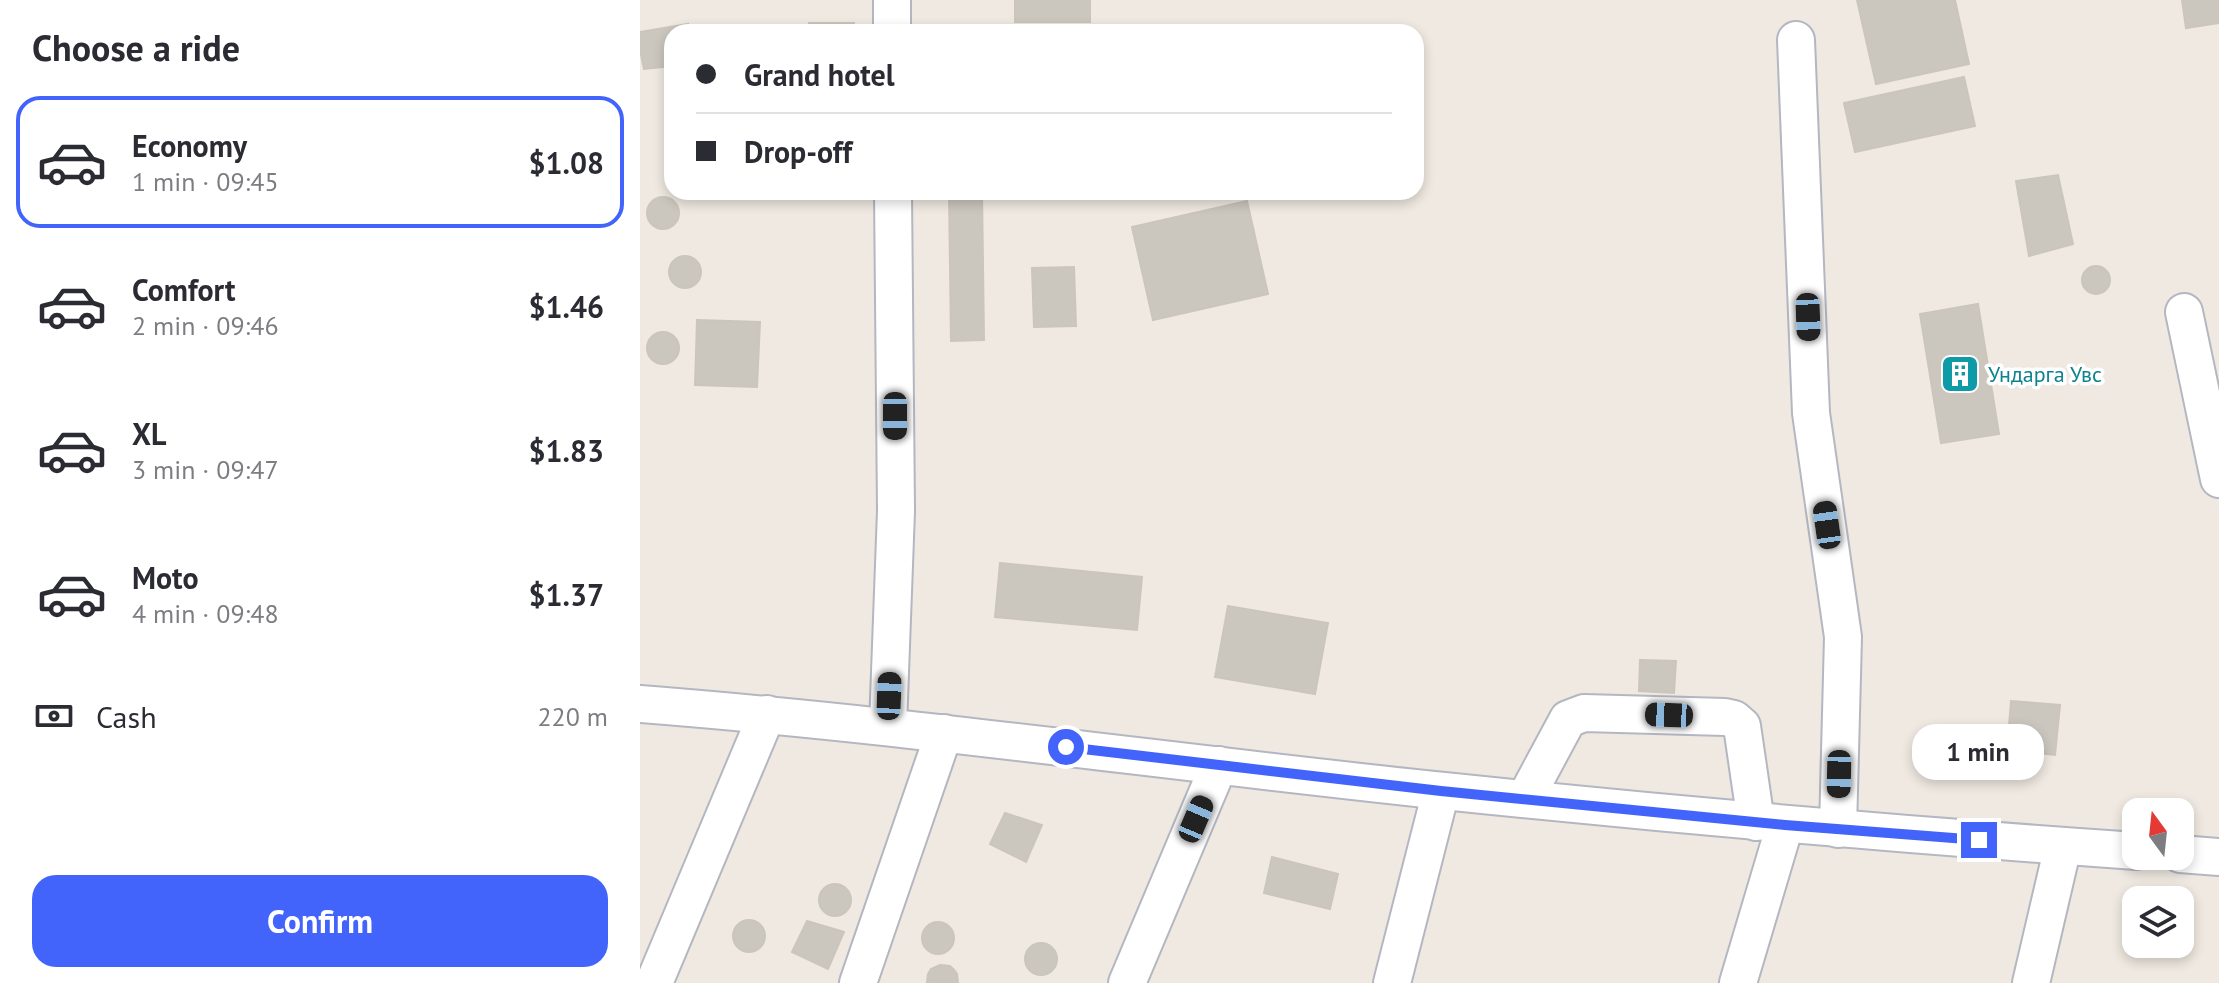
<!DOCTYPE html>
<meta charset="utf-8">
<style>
:root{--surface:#fff;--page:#f2f2f3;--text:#2b2b33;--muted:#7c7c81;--line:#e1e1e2;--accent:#4264fb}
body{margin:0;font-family:"PT Sans",sans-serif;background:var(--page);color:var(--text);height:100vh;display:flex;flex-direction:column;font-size:30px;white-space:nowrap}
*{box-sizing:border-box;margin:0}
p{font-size:26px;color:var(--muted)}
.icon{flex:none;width:44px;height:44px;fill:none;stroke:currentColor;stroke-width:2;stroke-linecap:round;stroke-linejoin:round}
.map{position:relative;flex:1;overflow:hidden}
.sheet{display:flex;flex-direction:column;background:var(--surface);width:640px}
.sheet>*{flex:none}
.banner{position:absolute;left:24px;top:24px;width:760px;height:176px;border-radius:24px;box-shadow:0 4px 12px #0003;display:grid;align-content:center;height:176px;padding:0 32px;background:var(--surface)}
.needle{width:52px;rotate:345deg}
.controls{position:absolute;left:1482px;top:798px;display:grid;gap:16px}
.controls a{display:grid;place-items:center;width:72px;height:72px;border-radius:16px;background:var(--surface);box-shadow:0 4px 12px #0003;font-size:40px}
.end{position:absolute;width:36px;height:36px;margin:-18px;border:10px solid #4264fb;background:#fff;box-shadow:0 0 0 4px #fff}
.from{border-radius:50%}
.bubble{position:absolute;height:56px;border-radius:24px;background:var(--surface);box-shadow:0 4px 12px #0003;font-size:26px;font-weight:800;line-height:56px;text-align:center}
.car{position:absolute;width:24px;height:48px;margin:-24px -12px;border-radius:10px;box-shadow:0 0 6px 2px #0007;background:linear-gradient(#222 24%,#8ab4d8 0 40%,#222 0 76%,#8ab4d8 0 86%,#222 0)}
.banner b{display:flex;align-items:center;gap:28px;height:76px;font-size:30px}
.banner b+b{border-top:2px solid var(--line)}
.banner i{width:20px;height:20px;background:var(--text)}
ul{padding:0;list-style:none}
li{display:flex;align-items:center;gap:24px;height:132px;margin:0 16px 12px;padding:0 16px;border:4px solid transparent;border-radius:24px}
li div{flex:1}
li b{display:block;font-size:30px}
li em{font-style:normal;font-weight:800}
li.active{border-color:var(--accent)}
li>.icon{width:72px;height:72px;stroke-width:1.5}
h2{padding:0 32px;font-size:36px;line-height:96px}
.pay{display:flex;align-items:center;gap:20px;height:88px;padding:0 32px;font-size:30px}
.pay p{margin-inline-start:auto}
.action{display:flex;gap:16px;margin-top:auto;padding:16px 32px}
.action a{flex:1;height:92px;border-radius:24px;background:var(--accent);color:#fff;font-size:32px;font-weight:800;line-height:92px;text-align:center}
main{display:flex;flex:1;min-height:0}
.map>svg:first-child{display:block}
.building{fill:#cbc7bf;stroke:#cbc5ba;stroke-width:2}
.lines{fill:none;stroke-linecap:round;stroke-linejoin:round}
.minor-casing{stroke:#b4b7c1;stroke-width:40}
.minor{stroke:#fff;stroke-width:36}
.route{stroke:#4264fb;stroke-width:10}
.labels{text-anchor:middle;stroke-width:7;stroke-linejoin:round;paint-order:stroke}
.culture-label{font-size:22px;fill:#0d838f;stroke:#fff;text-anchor:start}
</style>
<main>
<section class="sheet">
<h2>Choose a ride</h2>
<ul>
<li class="active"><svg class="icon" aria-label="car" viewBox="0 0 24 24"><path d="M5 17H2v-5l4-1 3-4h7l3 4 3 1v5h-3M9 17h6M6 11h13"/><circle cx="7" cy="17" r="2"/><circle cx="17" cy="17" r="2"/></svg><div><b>Economy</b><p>1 min · 09:45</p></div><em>$1.08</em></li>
<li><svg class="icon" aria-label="car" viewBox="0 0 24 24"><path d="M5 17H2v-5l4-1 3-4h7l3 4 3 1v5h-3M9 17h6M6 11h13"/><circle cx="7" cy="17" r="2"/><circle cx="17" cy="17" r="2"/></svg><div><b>Comfort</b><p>2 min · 09:46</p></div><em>$1.46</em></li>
<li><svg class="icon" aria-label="car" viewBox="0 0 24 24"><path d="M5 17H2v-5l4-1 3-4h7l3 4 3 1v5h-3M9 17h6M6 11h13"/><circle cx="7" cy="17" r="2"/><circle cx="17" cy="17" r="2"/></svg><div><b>XL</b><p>3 min · 09:47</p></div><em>$1.83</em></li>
<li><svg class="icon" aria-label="car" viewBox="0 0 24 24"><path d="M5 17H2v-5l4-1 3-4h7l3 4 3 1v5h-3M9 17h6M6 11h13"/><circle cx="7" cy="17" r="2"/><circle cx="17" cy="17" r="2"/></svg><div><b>Moto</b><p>4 min · 09:48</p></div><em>$1.37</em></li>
</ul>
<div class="pay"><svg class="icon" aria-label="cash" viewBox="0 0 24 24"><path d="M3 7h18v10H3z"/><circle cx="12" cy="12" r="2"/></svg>Cash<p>220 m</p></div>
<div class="action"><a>Confirm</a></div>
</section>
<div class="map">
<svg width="1579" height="983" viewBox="0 0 1579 983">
<rect width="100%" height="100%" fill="#efe9e1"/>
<!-- building -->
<g class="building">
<rect x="375" y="0" width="75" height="22"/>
<polygon points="1217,0 1315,0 1329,64 1236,84"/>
<polygon points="1542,0 1579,0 1579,23 1546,28"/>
<rect x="169" y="23" width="45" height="9"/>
<polygon points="48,24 49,32 32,32 32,66 4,69 0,50 0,32"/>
<polygon points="1324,77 1335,126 1215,152 1204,103"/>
<polygon points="1418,175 1433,244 1389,256 1376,181"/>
<polygon points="309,192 342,192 344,340 311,341"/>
<circle cx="23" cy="213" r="16"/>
<polygon points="607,201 628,294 513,320 492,227"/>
<circle cx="45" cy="272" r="16"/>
<circle cx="1456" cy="280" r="14"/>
<polygon points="434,267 436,326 394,327 392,268"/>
<polygon points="1338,304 1359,434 1301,443 1280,314"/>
<polygon points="57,320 120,322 117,387 55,385"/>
<circle cx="23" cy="348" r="16"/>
<polygon points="360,563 502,577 497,630 355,617"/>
<polygon points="588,606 688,623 675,694 575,677"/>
<polygon points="1000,660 1036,661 1034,693 999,691"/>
<polygon points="1371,701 1420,705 1415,755 1367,750"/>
<polygon points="365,813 402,825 386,862 350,844"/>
<polygon points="632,857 698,874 690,909 624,893"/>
<circle cx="195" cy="900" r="16"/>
<circle cx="109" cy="936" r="16"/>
<polygon points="167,921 204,932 188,969 152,952"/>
<circle cx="298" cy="938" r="16"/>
<circle cx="401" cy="959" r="16"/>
<polygon points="300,965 310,966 314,970 317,974 318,983 287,983 288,974 291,969"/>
</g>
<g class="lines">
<!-- minor casing -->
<g class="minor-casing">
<g id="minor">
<polyline points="252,32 252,0"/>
<polyline points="1156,40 1171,413 1203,637 1198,829"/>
<polyline points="1544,312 1579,479"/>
<path d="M 0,704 C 269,725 536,763 804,791 C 1034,815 1265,835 1496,851"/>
<polyline points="248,726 256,511 253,192"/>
<polyline points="885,799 928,719 944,713 1085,717 1094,719 1102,726 1116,822"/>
<polyline points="1540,854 1579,857"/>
<polyline points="14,983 127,714"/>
<polyline points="218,983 304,733"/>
<polyline points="487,983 579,765"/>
<polyline points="752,983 801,791"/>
<polyline points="1098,983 1145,825"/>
<polyline points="1391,983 1423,846"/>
</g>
</g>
<!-- minor -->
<use href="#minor" class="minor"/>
</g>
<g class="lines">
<!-- route -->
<polyline class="route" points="426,747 801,791 1145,825 1339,840"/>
</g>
<!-- icons -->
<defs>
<g id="building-square" transform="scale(2)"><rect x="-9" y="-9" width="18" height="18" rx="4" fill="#0f9aa8" stroke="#fff"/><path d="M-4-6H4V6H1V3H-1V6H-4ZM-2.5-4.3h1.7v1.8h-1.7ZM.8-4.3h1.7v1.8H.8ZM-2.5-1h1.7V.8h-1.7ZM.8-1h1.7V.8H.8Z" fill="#fff"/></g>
</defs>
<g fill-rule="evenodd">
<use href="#building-square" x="1320" y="374"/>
</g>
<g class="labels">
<!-- culture labels -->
<g class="culture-label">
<text x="1348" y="382">Ундарга Увс</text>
</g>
</g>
</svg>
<div class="controls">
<a><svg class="needle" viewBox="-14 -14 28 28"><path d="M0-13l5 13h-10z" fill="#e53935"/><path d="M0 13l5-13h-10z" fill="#7c7c81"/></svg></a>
<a><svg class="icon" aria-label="layers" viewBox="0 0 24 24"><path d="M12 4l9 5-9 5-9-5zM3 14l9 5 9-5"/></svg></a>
</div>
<i class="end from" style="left:426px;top:747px"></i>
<i class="end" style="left:1339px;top:840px"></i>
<div class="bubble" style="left:1272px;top:724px;width:132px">1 min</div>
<i class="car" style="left:1168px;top:317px;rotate:178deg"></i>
<i class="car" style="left:255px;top:416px;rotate:180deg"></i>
<i class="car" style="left:1187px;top:525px;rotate:352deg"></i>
<i class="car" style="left:249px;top:696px;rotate:2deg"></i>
<i class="car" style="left:1029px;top:715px;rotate:272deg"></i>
<i class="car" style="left:1199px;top:774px;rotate:181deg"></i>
<i class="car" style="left:556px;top:819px;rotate:23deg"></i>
<div class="banner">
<b><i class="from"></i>Grand hotel</b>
<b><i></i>Drop-off</b>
</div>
</div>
</main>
